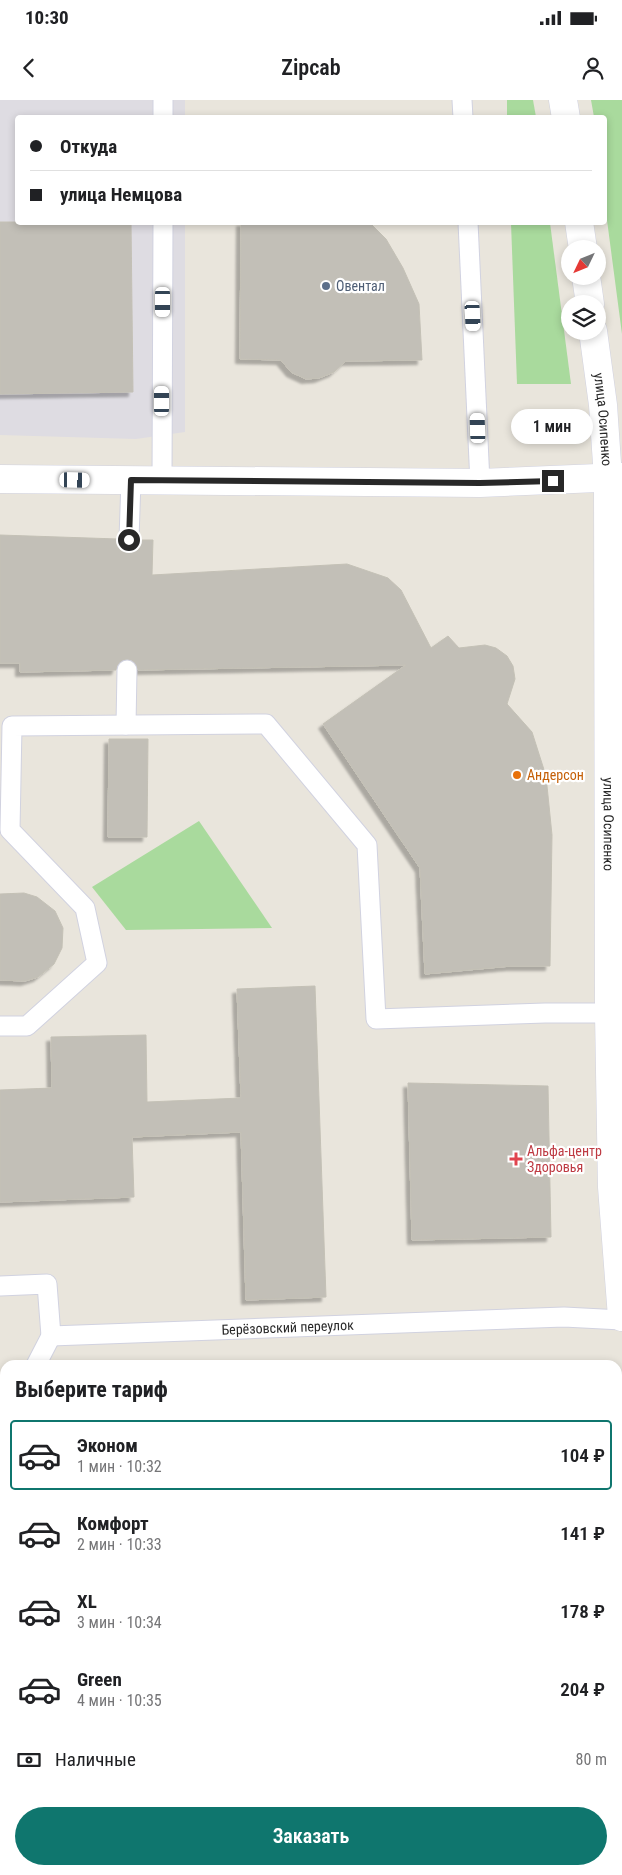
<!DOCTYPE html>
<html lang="ru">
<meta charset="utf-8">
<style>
:root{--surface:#fff;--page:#f2f2f2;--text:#202124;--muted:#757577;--line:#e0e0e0;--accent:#0f766e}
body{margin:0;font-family:"Roboto Condensed",sans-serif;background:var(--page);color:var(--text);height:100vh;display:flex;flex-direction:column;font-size:19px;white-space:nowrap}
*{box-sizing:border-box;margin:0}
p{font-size:16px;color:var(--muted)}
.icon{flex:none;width:28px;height:28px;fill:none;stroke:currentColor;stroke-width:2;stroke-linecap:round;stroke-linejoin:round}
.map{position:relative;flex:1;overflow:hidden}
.side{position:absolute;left:0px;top:1260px;width:622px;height:515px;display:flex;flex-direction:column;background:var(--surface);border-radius:15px 15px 0 0;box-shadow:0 2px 8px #0003}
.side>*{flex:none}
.guide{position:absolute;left:15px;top:15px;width:592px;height:110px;border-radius:5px;box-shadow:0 2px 8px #0003;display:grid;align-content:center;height:110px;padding:0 15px;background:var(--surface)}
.needle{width:32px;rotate:227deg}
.fabs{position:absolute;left:561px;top:140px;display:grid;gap:10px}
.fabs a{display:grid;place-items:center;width:45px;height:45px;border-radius:50%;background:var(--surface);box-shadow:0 2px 8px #0003;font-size:25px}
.end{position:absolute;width:22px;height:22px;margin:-11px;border:6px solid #282828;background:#fff;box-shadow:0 0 0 2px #fff}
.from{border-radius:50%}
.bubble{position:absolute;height:35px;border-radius:18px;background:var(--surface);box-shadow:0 2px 8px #0003;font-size:16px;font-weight:600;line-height:35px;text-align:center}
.car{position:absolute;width:15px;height:30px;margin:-15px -8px;border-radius:6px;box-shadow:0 0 4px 1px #0007;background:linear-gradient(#fff 24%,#345 0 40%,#fff 0 76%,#345 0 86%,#fff 0)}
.guide b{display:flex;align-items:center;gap:18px;height:48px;font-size:19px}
.guide b+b{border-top:1px solid var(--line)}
.guide i{width:12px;height:12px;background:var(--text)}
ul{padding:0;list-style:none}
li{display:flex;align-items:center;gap:15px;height:70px;margin:0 10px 8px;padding:0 5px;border:2px solid transparent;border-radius:5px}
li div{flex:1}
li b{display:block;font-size:19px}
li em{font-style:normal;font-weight:600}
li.on{border-color:var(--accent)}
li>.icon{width:45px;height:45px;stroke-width:1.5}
h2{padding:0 15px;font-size:22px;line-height:60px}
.pay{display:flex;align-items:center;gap:12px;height:55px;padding:0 15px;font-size:19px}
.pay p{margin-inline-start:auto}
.cta{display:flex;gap:10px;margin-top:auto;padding:10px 15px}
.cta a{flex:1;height:58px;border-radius:30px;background:var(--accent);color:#fff;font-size:20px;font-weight:600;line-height:58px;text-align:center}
.status{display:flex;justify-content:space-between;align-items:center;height:35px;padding:0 25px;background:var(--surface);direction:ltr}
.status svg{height:14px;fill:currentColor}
header{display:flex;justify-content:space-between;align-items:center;height:65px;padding:0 15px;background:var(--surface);font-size:22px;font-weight:600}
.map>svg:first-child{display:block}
.industrial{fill:#dedce2}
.green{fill:#a9da9d}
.building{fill:#c2bfb7;stroke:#c4c1b6;filter:url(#shadow)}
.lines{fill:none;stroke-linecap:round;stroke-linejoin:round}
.service-casing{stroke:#d1d2e0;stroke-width:21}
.minor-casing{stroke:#d1d2e0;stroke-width:29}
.secondary-casing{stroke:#d1d2e0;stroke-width:29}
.service{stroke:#fff;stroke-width:19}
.minor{stroke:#fff;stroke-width:28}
.secondary{stroke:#fff;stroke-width:28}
.route{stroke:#282828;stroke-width:6}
.service-dot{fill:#5c6f8a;stroke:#fff;stroke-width:2}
.food-dot{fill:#e8710a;stroke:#fff;stroke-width:2}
.health-dot{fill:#e0444e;stroke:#fff;stroke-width:2}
.labels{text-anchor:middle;stroke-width:4.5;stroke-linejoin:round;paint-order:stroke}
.service-label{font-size:14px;fill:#4e5e75;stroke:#fff;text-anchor:start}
.street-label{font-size:14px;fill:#282828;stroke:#fff}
.food-label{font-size:14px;fill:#c56008;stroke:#fff;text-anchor:start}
.health-label{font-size:14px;fill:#be3a42;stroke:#fff;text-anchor:start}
</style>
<div class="status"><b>10:30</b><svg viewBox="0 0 49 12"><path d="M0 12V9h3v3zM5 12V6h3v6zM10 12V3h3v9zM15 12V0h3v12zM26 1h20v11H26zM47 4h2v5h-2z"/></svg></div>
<header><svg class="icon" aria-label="back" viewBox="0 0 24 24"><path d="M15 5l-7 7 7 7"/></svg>Zipcab<svg class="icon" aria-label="person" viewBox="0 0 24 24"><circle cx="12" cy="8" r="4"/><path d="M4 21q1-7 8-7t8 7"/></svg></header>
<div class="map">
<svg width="622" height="1775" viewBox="0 0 622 1775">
<defs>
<filter id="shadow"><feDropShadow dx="-4.5" dy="4.5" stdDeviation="1" flood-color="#0004"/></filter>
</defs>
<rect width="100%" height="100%" fill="#e9e5dc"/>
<!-- industrial -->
<polygon class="industrial" points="0,0 185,0 185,17 18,18 18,122 185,123 185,332 136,339 0,335"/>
<!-- green -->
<g class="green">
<polygon points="507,0 533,0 536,17 507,17"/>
<polygon points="591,0 622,0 622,234 605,105 605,18 594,17"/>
<polygon points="511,123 550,123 571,284 517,284"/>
<polygon points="199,721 272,828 126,830 92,787"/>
<polygon points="50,1770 79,1770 81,1775 36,1775"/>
</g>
<!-- building -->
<g class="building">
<polygon points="0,122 131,122 133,292 0,294"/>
<polygon points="241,122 369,122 386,139 403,168 419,204 422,260 346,261 334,272 319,278 306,279 291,272 281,260 240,259"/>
<polygon points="0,435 118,439 123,448 129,450 138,445 140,440 153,440 152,475 347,464 388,478 401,490 431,548 448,536 459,548 485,545 496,548 507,556 513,566 515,579 507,604 532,632 546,676 552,735 550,866 511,866 425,874 420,768 323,624 406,565 138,570 133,561 127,559 118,564 116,570 20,572 20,563 0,563"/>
<polygon points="109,639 148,639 147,737 108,737"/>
<polygon points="24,793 37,797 55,811 63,828 62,848 54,864 38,877 25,881 0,880 0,794"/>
<polygon points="315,886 326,1197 246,1200 241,1032 132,1037 134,1097 0,1102 0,990 52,988 51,937 146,935 147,1002 241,998 237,889"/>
<polygon points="408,983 548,986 551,1137 412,1140"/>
</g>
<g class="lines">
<!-- service casing -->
<g class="service-casing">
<g id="service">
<polyline points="462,0 463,18"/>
<polyline points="163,18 163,0"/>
<polyline points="468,122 480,383"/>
<polyline points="162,381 163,122"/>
<polyline points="129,439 131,380"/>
<polyline points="126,625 127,570"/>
<polyline points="0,926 27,926 97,863 85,808 10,730 12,626 266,624 367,745 376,919 545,913 609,913"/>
<path id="s1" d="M 0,1186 L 47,1184 L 51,1236 L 564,1217 L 622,1220"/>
<polyline points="36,1265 51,1236"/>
<polyline points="0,1305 5,1304"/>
<polyline points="618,1480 622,1480"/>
</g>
</g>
<!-- minor casing -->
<g class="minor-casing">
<g id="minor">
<polyline points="0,379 480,383 622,377"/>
<polyline points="0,1484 5,1484"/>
<polyline points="169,1770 169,1775"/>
</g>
</g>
<!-- secondary casing -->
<g class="secondary-casing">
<g id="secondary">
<polyline points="563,0 566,18"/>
<polyline points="579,122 583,149"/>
<polyline points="586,176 590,204"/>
<path id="s2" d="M 593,231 L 603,305 L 608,378 L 609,913 L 612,1087 L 622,1217"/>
</g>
</g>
<!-- service -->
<use href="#service" class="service"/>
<!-- minor -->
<use href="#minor" class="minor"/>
<!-- secondary -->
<use href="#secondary" class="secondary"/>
</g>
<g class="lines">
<!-- route -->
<polyline class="route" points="129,440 131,380 480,383 553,381"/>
</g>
<!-- markers -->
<circle class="service-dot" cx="326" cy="186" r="5"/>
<circle class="food-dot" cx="517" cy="675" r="5"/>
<path class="health-dot" d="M513.5 1051.5h5v5h5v5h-5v5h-5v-5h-5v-5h5z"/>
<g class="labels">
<!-- service labels -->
<g class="service-label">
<text x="336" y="191">Овентал</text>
</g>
<!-- street labels -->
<g class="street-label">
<text dy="5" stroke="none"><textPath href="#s2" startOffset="89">улица Осипенко</textPath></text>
<text dy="5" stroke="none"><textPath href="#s2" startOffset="494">улица Осипенко</textPath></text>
<text dy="5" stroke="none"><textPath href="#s1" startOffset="336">Берёзовский переулок</textPath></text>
</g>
<!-- food labels -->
<g class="food-label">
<text x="527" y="680">Андерсон</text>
</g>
<!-- health labels -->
<g class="health-label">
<text x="527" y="1056">Альфа-центр<tspan x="527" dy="16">Здоровья</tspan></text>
</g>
</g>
</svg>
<div class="fabs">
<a><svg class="needle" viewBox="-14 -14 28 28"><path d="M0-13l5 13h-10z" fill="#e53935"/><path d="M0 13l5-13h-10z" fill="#757577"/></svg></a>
<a><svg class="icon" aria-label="layers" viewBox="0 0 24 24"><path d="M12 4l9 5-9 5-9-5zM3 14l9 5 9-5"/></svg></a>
</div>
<i class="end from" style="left:129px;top:440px"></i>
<i class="end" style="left:553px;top:381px"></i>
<div class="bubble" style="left:511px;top:309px;width:82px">1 мин</div>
<i class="car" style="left:163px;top:202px;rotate:180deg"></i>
<i class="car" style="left:473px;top:216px;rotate:177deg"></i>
<i class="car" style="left:162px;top:301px;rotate:0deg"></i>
<i class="car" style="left:478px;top:328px;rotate:358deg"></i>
<i class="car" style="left:75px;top:380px;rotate:91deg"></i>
<div class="guide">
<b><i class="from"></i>Откуда</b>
<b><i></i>улица Немцова</b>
</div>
<section class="side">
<h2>Выберите тариф</h2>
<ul>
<li class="on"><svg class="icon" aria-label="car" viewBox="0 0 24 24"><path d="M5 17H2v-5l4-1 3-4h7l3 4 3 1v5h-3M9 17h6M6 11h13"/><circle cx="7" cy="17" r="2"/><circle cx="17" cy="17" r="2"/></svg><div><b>Эконом</b><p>1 мин · 10:32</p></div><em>104 ₽</em></li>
<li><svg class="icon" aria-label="car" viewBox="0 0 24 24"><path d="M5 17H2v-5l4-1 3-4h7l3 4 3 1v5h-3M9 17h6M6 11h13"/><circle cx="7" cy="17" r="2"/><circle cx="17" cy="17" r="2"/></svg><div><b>Комфорт</b><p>2 мин · 10:33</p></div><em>141 ₽</em></li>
<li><svg class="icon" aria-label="car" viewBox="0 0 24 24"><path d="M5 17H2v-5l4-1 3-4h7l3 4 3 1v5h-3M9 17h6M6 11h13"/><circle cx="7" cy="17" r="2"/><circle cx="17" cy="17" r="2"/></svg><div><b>XL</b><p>3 мин · 10:34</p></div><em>178 ₽</em></li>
<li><svg class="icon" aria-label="car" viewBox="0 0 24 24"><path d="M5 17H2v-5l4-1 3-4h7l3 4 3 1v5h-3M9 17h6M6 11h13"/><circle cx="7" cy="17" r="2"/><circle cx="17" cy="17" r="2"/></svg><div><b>Green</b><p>4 мин · 10:35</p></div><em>204 ₽</em></li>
</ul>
<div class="pay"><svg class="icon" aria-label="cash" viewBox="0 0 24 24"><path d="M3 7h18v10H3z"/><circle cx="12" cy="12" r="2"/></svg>Наличные<p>80 m</p></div>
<div class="cta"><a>Заказать</a></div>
</section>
</div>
